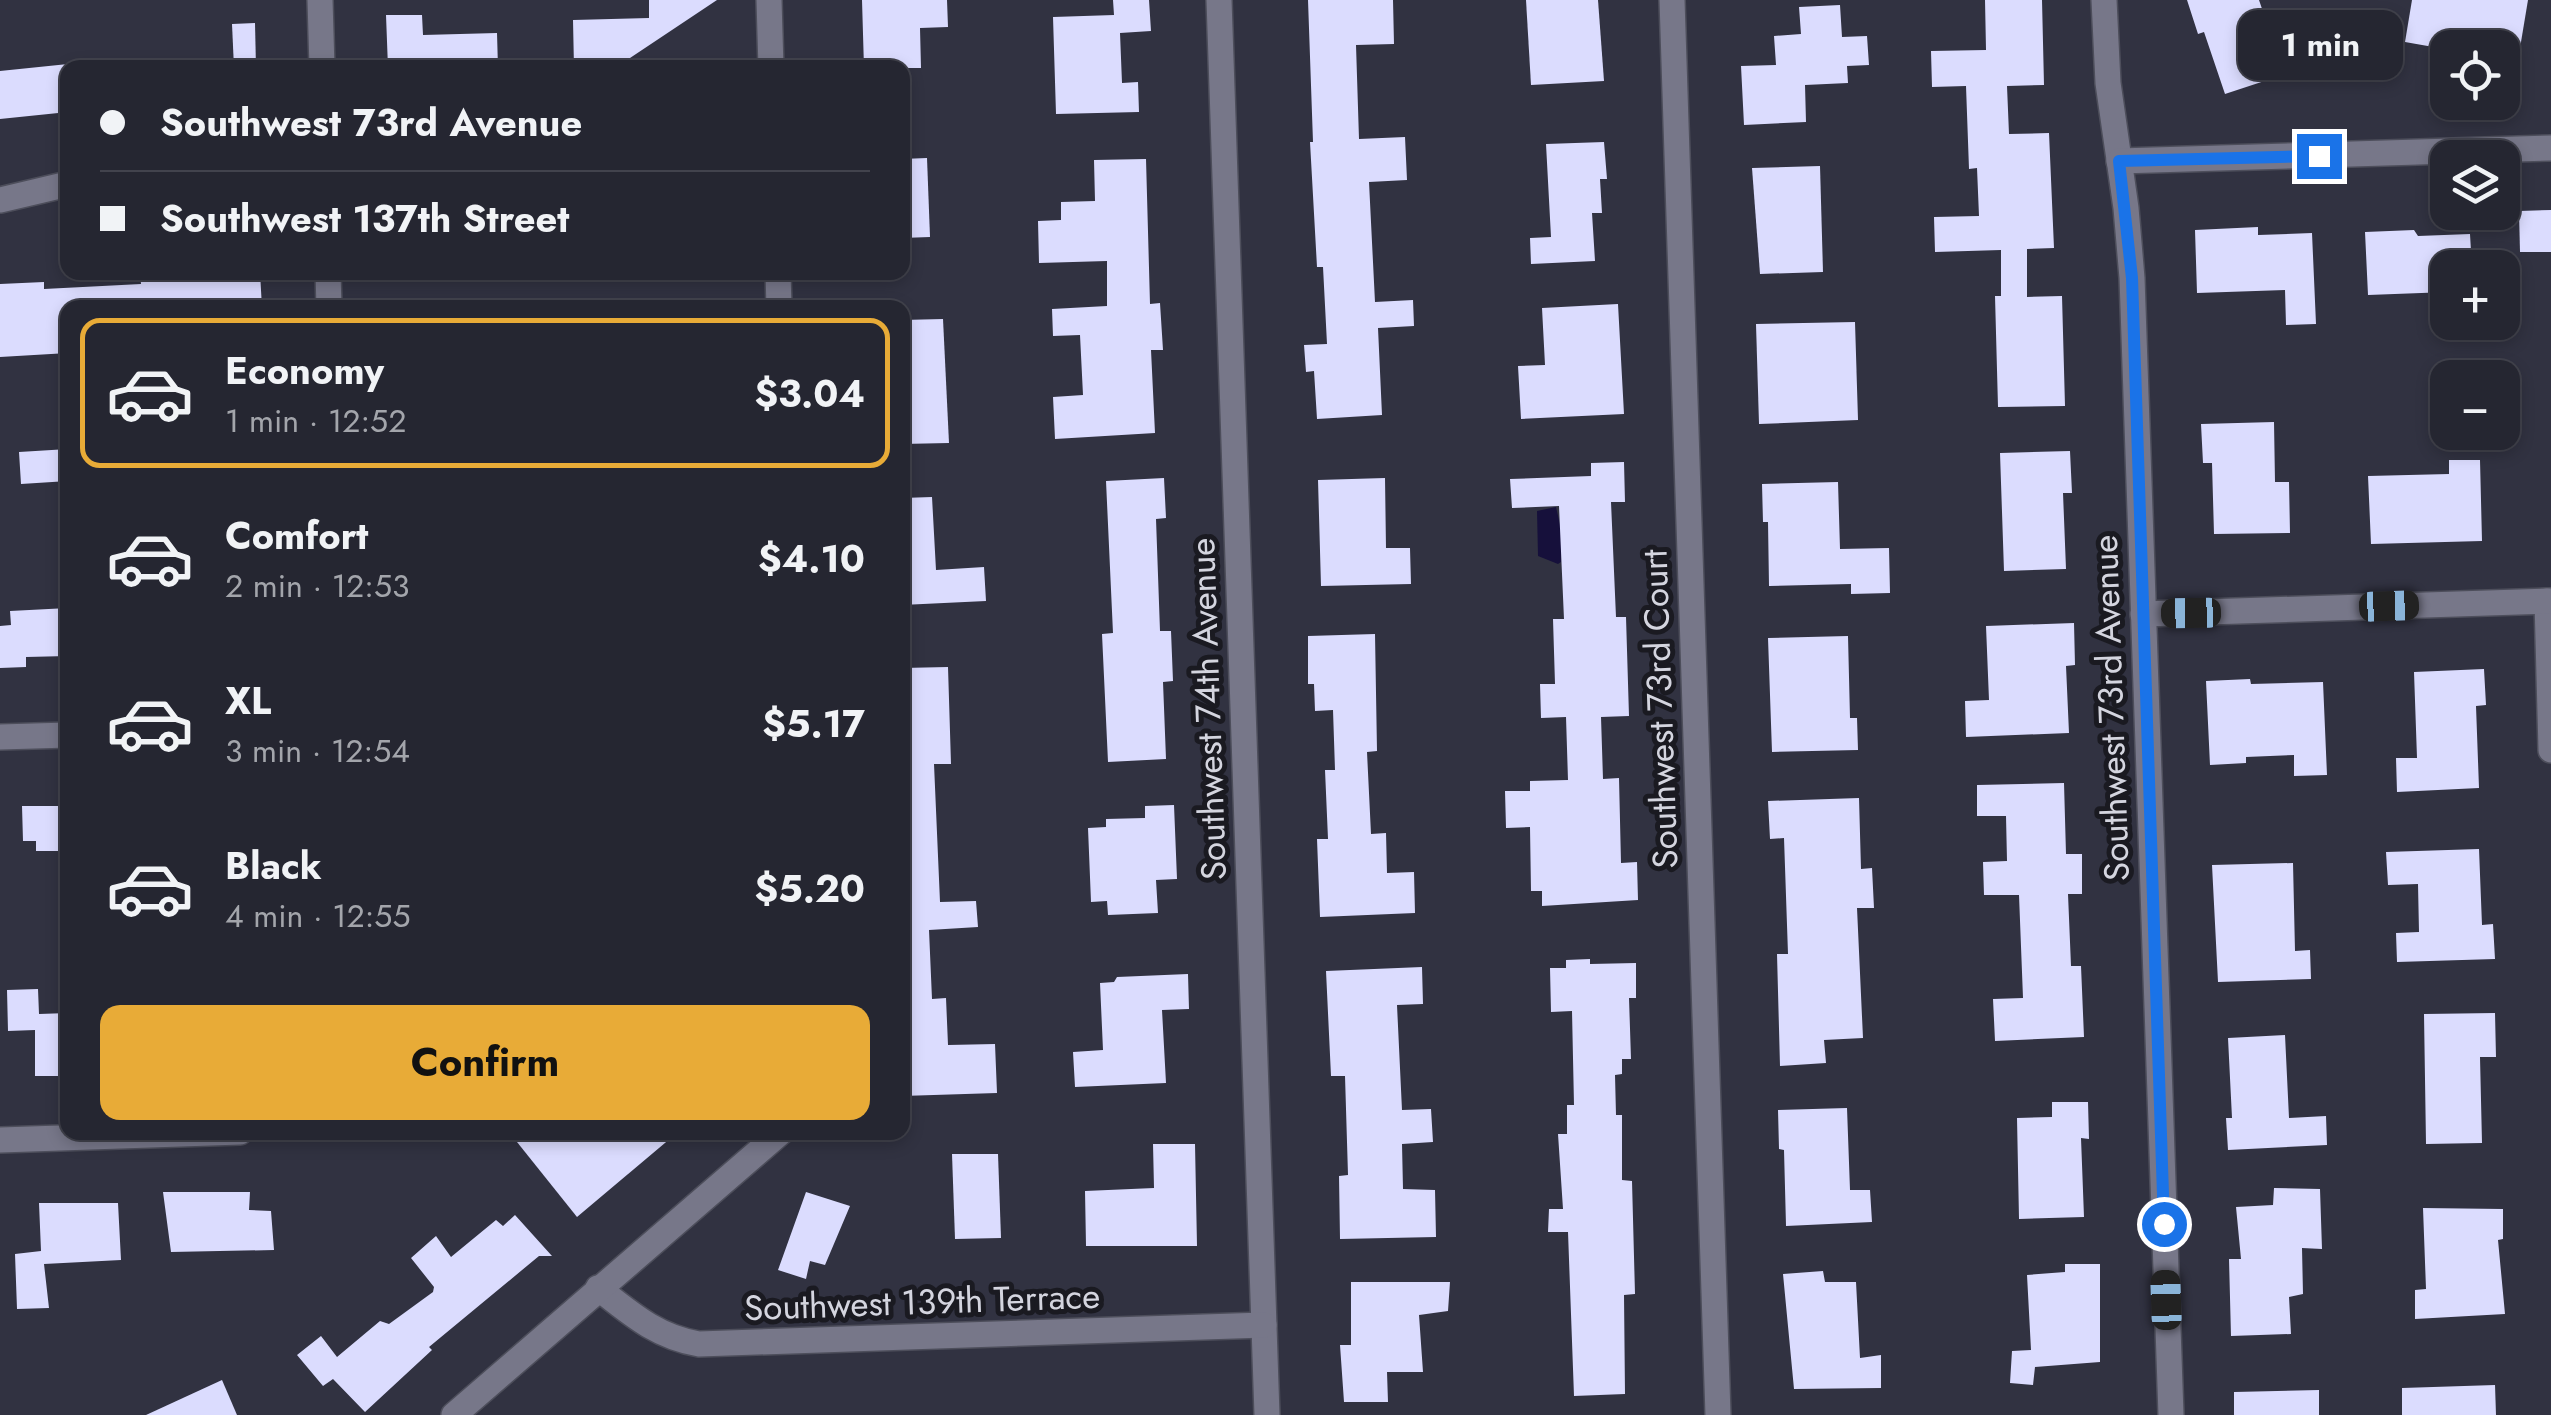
<!DOCTYPE html>
<meta charset="utf-8">
<style>
:root{--surface:#252631;--page:#2d2e39;--text:#f1f3f6;--muted:#a3a5ab;--line:#42434d;--accent:#e8ab37}
body{margin:0;font-family:Jost,sans-serif;background:var(--page);color:var(--text);height:100vh;display:flex;flex-direction:column;font-size:38px;white-space:nowrap}
*{box-sizing:border-box;margin:0}
p{font-size:32px;color:var(--muted)}
.icon{flex:none;width:55px;height:55px;fill:none;stroke:currentColor;stroke-width:2;stroke-linecap:round;stroke-linejoin:round}
.map{position:relative;flex:1;overflow:hidden}
.side{position:absolute;left:60px;top:300px;width:850px;height:840px;display:flex;flex-direction:column;background:var(--surface);border-radius:20px;box-shadow:0 5px 15px #0003,0 0 0 2px var(--line)}
.side>*{flex:none}
.top-card{position:absolute;left:60px;top:60px;width:850px;height:220px;border-radius:20px;box-shadow:0 5px 15px #0003,0 0 0 2px var(--line);display:grid;align-content:center;height:220px;padding:0 40px;background:var(--surface)}
.controls{position:absolute;left:2430px;top:30px;display:grid;gap:20px}
.controls a{display:grid;place-items:center;width:90px;height:90px;border-radius:20px;background:var(--surface);box-shadow:0 5px 15px #0003,0 0 0 2px var(--line);font-size:50px}
.end{position:absolute;width:45px;height:45px;margin:-22px;border:12px solid #1a73e8;background:#fff;box-shadow:0 0 0 5px #fff}
.from{border-radius:50%}
.bubble{position:absolute;height:70px;border-radius:20px;background:var(--surface);box-shadow:0 5px 15px #0003,0 0 0 2px var(--line);font-size:32px;font-weight:700;line-height:70px;text-align:center}
.car{position:absolute;width:30px;height:60px;margin:-30px -15px;border-radius:12px;box-shadow:0 0 8px 2px #0007;background:linear-gradient(#222 24%,#8ab4d8 0 40%,#222 0 76%,#8ab4d8 0 86%,#222 0)}
.top-card b{display:flex;align-items:center;gap:35px;height:95px;font-size:38px}
.top-card b+b{border-top:2px solid var(--line)}
.top-card i{width:25px;height:25px;background:var(--text)}
ul{padding:18px 0 0;list-style:none}
li{display:flex;align-items:center;gap:30px;height:150px;margin:0 20px 15px;padding:0 20px;border:5px solid transparent;border-radius:20px}
li div{flex:1}
li b{display:block;font-size:38px}
li em{font-style:normal;font-weight:700}
li.current{border-color:var(--accent)}
li>.icon{width:90px;height:90px;stroke-width:1.5}
.button{display:flex;gap:20px;margin-top:auto;padding:20px 40px}
.button a{flex:1;height:115px;border-radius:20px;background:var(--accent);color:#111;font-size:40px;font-weight:700;line-height:115px;text-align:center}
.map>svg:first-child{display:block}
.water{fill:#16103b}
.building{fill:#dbdcfe}
.lines{fill:none;stroke-linecap:round;stroke-linejoin:round}
.minor-casing{stroke:#4d4e5b;stroke-width:28}
.minor{stroke:#777789;stroke-width:25}
.route{stroke:#1a73e8;stroke-width:12}
.labels{text-anchor:middle;stroke-width:10;stroke-linejoin:round;paint-order:stroke}
.street-label{font-size:35px;fill:#d4d5df;stroke:#1a1a21}
</style>
<div class="map">
<svg width="2551" height="1415" viewBox="0 0 2551 1415">
<rect width="100%" height="100%" fill="#313241"/>
<!-- water -->
<polygon class="water" points="1556,507 1562,533 1561,562 1558,564 1538,556 1537,511"/>
<!-- building -->
<g class="building">
<polygon points="649,0 717,0 615,68 574,68 573,20 649,18"/>
<polygon points="862,0 947,0 948,27 920,28 921,68 864,68"/>
<polygon points="1113,0 1149,0 1151,31 1120,33 1122,83 1138,82 1139,112 1056,114 1053,17 1114,15"/>
<polygon points="1308,0 1393,0 1394,44 1356,45 1359,139 1405,137 1407,180 1369,182 1375,302 1413,300 1414,326 1378,328 1382,415 1317,419 1314,371 1306,372 1304,345 1327,344 1323,267 1317,267 1310,142 1313,142"/>
<polygon points="1526,0 1598,0 1604,81 1531,85"/>
<polygon points="1985,0 2042,0 2044,85 2007,86 2009,134 2049,133 2054,248 2027,249 2027,297 2062,296 2065,406 1998,407 1995,296 2001,296 2001,250 1935,252 1934,217 1979,216 1977,168 1969,169 1966,86 1932,87 1931,51 1986,50"/>
<polygon points="2187,0 2259,0 2275,47 2307,37 2316,64 2225,94 2204,32 2198,34"/>
<polygon points="2412,0 2528,0 2520,48 2439,48 2405,42"/>
<polygon points="1840,5 1842,37 1867,36 1869,65 1847,66 1848,83 1805,85 1806,122 1744,125 1741,66 1776,65 1774,36 1801,34 1799,7"/>
<polygon points="386,15 422,15 423,35 497,33 498,68 388,68"/>
<polygon points="255,23 256,68 234,68 232,24"/>
<polygon points="68,64 68,112 0,119 0,71"/>
<polygon points="1604,142 1607,179 1600,179 1602,213 1592,213 1595,261 1531,264 1530,238 1551,237 1546,144"/>
<polygon points="927,158 930,237 902,238 902,159"/>
<polygon points="1146,159 1150,304 1160,303 1163,350 1151,350 1155,433 1055,439 1053,397 1083,395 1080,335 1053,336 1052,309 1107,306 1107,261 1039,263 1038,221 1061,220 1061,202 1095,201 1094,160"/>
<polygon points="1820,166 1823,272 1760,274 1752,168"/>
<polygon points="2551,210 2551,252 2520,252 2519,211"/>
<polygon points="2258,227 2258,235 2312,233 2316,324 2286,325 2285,290 2197,293 2195,230"/>
<polygon points="2414,230 2418,236 2470,234 2472,268 2448,268 2448,292 2368,295 2365,232"/>
<polygon points="140,272 260,272 262,308 68,308 68,353 0,357 0,284 44,282 44,289 141,284"/>
<polygon points="1618,304 1624,414 1521,419 1518,366 1545,365 1542,308"/>
<polygon points="943,319 949,443 902,444 902,320"/>
<polygon points="1855,322 1858,420 1759,424 1756,324"/>
<polygon points="2274,422 2275,482 2289,482 2290,533 2214,534 2212,463 2203,463 2201,424"/>
<polygon points="68,449 68,481 21,484 19,452"/>
<polygon points="2070,451 2072,493 2063,493 2066,569 2004,571 2000,453"/>
<polygon points="2449,460 2480,460 2482,541 2371,544 2368,476 2449,474"/>
<polygon points="1624,462 1625,502 1611,502 1616,617 1626,617 1629,716 1601,717 1603,779 1619,778 1621,863 1637,862 1638,900 1542,906 1542,891 1531,891 1530,827 1506,828 1505,791 1530,791 1530,781 1568,780 1566,717 1541,718 1540,684 1555,684 1553,619 1564,619 1559,506 1512,508 1510,479 1591,476 1591,463"/>
<polygon points="1164,478 1166,518 1156,519 1160,631 1171,631 1173,681 1163,682 1166,759 1108,762 1102,634 1113,633 1106,481"/>
<polygon points="1385,478 1386,548 1410,548 1411,584 1321,586 1318,480"/>
<polygon points="1838,482 1840,549 1889,548 1890,593 1851,594 1851,584 1769,586 1768,522 1763,522 1762,484"/>
<polygon points="932,497 936,570 984,567 986,601 902,605 902,498"/>
<polygon points="68,608 68,656 26,657 26,667 0,668 0,626 11,625 10,611"/>
<polygon points="2074,623 2075,665 2066,666 2069,733 1966,737 1965,701 1989,700 1986,626"/>
<polygon points="1375,634 1377,751 1367,752 1371,834 1386,833 1387,873 1414,872 1415,913 1320,917 1317,839 1328,839 1325,770 1335,770 1333,710 1315,711 1314,684 1308,684 1308,636"/>
<polygon points="1848,636 1850,718 1857,718 1858,750 1772,752 1768,638"/>
<polygon points="948,667 951,764 934,764 940,902 976,901 978,927 929,930 932,999 946,998 948,1045 995,1044 997,1093 902,1096 902,668"/>
<polygon points="2484,669 2486,705 2476,706 2479,788 2397,792 2396,758 2417,758 2414,672"/>
<polygon points="2250,679 2251,684 2323,682 2327,775 2294,776 2294,755 2246,757 2246,763 2210,765 2206,681"/>
<polygon points="2064,783 2066,854 2082,854 2082,894 2068,894 2071,966 2081,966 2084,1037 1995,1041 1993,999 2023,998 2019,895 1984,895 1983,862 2007,861 2006,816 1977,816 1977,785"/>
<polygon points="1859,798 1861,869 1872,868 1874,908 1857,908 1863,1038 1824,1040 1826,1063 1780,1066 1777,954 1788,954 1784,838 1770,839 1768,801"/>
<polygon points="1174,805 1177,879 1156,880 1158,913 1108,915 1107,901 1091,902 1088,828 1106,827 1106,819 1145,818 1145,806"/>
<polygon points="22,806 68,806 68,851 36,851 36,841 23,841"/>
<polygon points="2479,849 2482,925 2493,924 2495,959 2397,962 2396,933 2419,932 2418,884 2388,885 2386,852"/>
<polygon points="2293,863 2295,951 2310,950 2311,979 2218,982 2212,865"/>
<polygon points="1590,959 1590,964 1636,963 1636,998 1629,998 1631,1059 1622,1059 1622,1074 1615,1075 1616,1115 1622,1115 1622,1180 1632,1181 1635,1294 1624,1295 1625,1394 1574,1396 1568,1232 1548,1232 1549,1209 1563,1209 1558,1134 1567,1134 1567,1105 1574,1105 1572,1011 1551,1012 1550,968 1566,968 1566,960"/>
<polygon points="1422,967 1423,1004 1397,1005 1402,1110 1431,1109 1433,1142 1402,1144 1403,1189 1435,1190 1436,1237 1340,1239 1339,1176 1348,1175 1345,1076 1331,1076 1326,971"/>
<polygon points="1188,974 1189,1009 1162,1010 1166,1083 1075,1087 1073,1052 1103,1050 1100,983 1114,982 1117,977"/>
<polygon points="38,989 39,1014 68,1013 68,1076 35,1076 35,1030 8,1031 7,990"/>
<polygon points="2495,1013 2496,1057 2480,1057 2482,1143 2426,1144 2424,1014"/>
<polygon points="2285,1035 2289,1118 2326,1116 2327,1145 2228,1150 2226,1118 2232,1118 2228,1038"/>
<polygon points="2052,1102 2088,1102 2089,1139 2081,1138 2084,1217 2019,1219 2017,1118 2052,1117"/>
<polygon points="1847,1108 1850,1190 1870,1190 1872,1222 1786,1226 1784,1150 1779,1149 1778,1110"/>
<polygon points="509,1132 678,1132 577,1217"/>
<polygon points="1153,1144 1195,1144 1197,1246 1086,1246 1085,1191 1154,1188"/>
<polygon points="952,1154 998,1154 1001,1238 955,1239"/>
<polygon points="2274,1188 2320,1189 2322,1249 2302,1248 2303,1294 2289,1297 2291,1334 2231,1336 2229,1259 2241,1259 2236,1207 2273,1205"/>
<polygon points="163,1192 250,1192 249,1210 271,1211 274,1250 171,1252"/>
<polygon points="806,1192 850,1206 825,1265 810,1261 806,1279 778,1270"/>
<polygon points="39,1203 118,1203 121,1260 44,1264 49,1308 17,1309 15,1254 41,1251"/>
<polygon points="2423,1208 2503,1209 2503,1239 2498,1240 2505,1314 2415,1319 2415,1290 2426,1289"/>
<polygon points="515,1215 552,1256 539,1256 429,1347 432,1350 365,1412 333,1379 323,1386 297,1355 321,1336 337,1357 380,1321 389,1324 433,1292 434,1287 411,1258 436,1236 451,1257 496,1220 503,1226"/>
<polygon points="2065,1264 2100,1264 2100,1362 2035,1367 2033,1385 2010,1383 2012,1351 2031,1350 2027,1275 2065,1272"/>
<polygon points="1823,1271 1825,1282 1856,1282 1860,1358 1881,1355 1881,1388 1794,1389 1783,1274"/>
<polygon points="1351,1282 1450,1282 1448,1311 1419,1315 1423,1372 1387,1372 1388,1402 1344,1402 1340,1345 1351,1345"/>
<polygon points="222,1380 237,1415 146,1415"/>
<polygon points="2495,1385 2496,1415 2402,1415 2402,1388"/>
<polygon points="2319,1390 2319,1415 2234,1415 2234,1392"/>
</g>
<g class="lines">
<!-- minor casing -->
<g class="minor-casing">
<g id="minor">
<polyline points="320,0 322,68"/>
<polyline points="769,0 771,68"/>
<polyline points="1219,0 1267,1415"/>
<polyline points="1672,0 1718,1415"/>
<polyline points="2104,0 2108,83 2126,208 2132,278 2171,1415"/>
<polyline points="2119,161 2551,148"/>
<polyline points="0,200 68,184"/>
<polyline points="328,272 329,308"/>
<polyline points="778,272 779,308"/>
<polyline points="2547,601 2551,750"/>
<polyline points="2143,614 2551,601"/>
<polyline points="0,737 68,735"/>
<polyline points="0,1140 240,1132"/>
<path d="M 598,1288 C 631,1314 657,1337 699,1344 L 1264,1325"/>
<polyline points="454,1415 781,1132"/>
</g>
</g>
<!-- minor -->
<use href="#minor" class="minor"/>
</g>
<g class="lines">
<!-- route -->
<polyline class="route" points="2164,1224 2132,278 2119,161 2319,156"/>
</g>
<g class="labels">
<!-- street labels -->
<g class="street-label">
<text transform="translate(2111 708) rotate(-92)" y="12">Southwest 73rd Avenue</text>
<text transform="translate(1208 709) rotate(-92)" y="12">Southwest 74th Avenue</text>
<text transform="translate(1660 709) rotate(-92)" y="12">Southwest 73rd Court</text>
<text transform="translate(922 1302) rotate(-2)" y="12">Southwest 139th Terrace</text>
</g>
</g>
</svg>
<div class="controls">
<a><svg class="icon" aria-label="locate" viewBox="0 0 24 24"><circle cx="12" cy="12" r="6"/><path d="M12 2v4M12 18v4M2 12h4M18 12h4"/></svg></a>
<a><svg class="icon" aria-label="layers" viewBox="0 0 24 24"><path d="M12 4l9 5-9 5-9-5zM3 14l9 5 9-5"/></svg></a>
<a>+</a>
<a>−</a>
</div>
<i class="end from" style="left:2164px;top:1224px"></i>
<i class="end" style="left:2319px;top:156px"></i>
<div class="bubble" style="left:2238px;top:10px;width:165px">1 min</div>
<i class="car" style="left:2389px;top:606px;rotate:88deg"></i>
<i class="car" style="left:2191px;top:613px;rotate:269deg"></i>
<i class="car" style="left:2166px;top:1300px;rotate:358deg"></i>
<div class="top-card">
<b><i class="from"></i>Southwest 73rd Avenue</b>
<b><i></i>Southwest 137th Street</b>
</div>
<section class="side">
<ul>
<li class="current"><svg class="icon" aria-label="car" viewBox="0 0 24 24"><path d="M5 17H2v-5l4-1 3-4h7l3 4 3 1v5h-3M9 17h6M6 11h13"/><circle cx="7" cy="17" r="2"/><circle cx="17" cy="17" r="2"/></svg><div><b>Economy</b><p>1 min · 12:52</p></div><em>$3.04</em></li>
<li><svg class="icon" aria-label="car" viewBox="0 0 24 24"><path d="M5 17H2v-5l4-1 3-4h7l3 4 3 1v5h-3M9 17h6M6 11h13"/><circle cx="7" cy="17" r="2"/><circle cx="17" cy="17" r="2"/></svg><div><b>Comfort</b><p>2 min · 12:53</p></div><em>$4.10</em></li>
<li><svg class="icon" aria-label="car" viewBox="0 0 24 24"><path d="M5 17H2v-5l4-1 3-4h7l3 4 3 1v5h-3M9 17h6M6 11h13"/><circle cx="7" cy="17" r="2"/><circle cx="17" cy="17" r="2"/></svg><div><b>XL</b><p>3 min · 12:54</p></div><em>$5.17</em></li>
<li><svg class="icon" aria-label="car" viewBox="0 0 24 24"><path d="M5 17H2v-5l4-1 3-4h7l3 4 3 1v5h-3M9 17h6M6 11h13"/><circle cx="7" cy="17" r="2"/><circle cx="17" cy="17" r="2"/></svg><div><b>Black</b><p>4 min · 12:55</p></div><em>$5.20</em></li>
</ul>
<div class="button"><a>Confirm</a></div>
</section>
</div>
